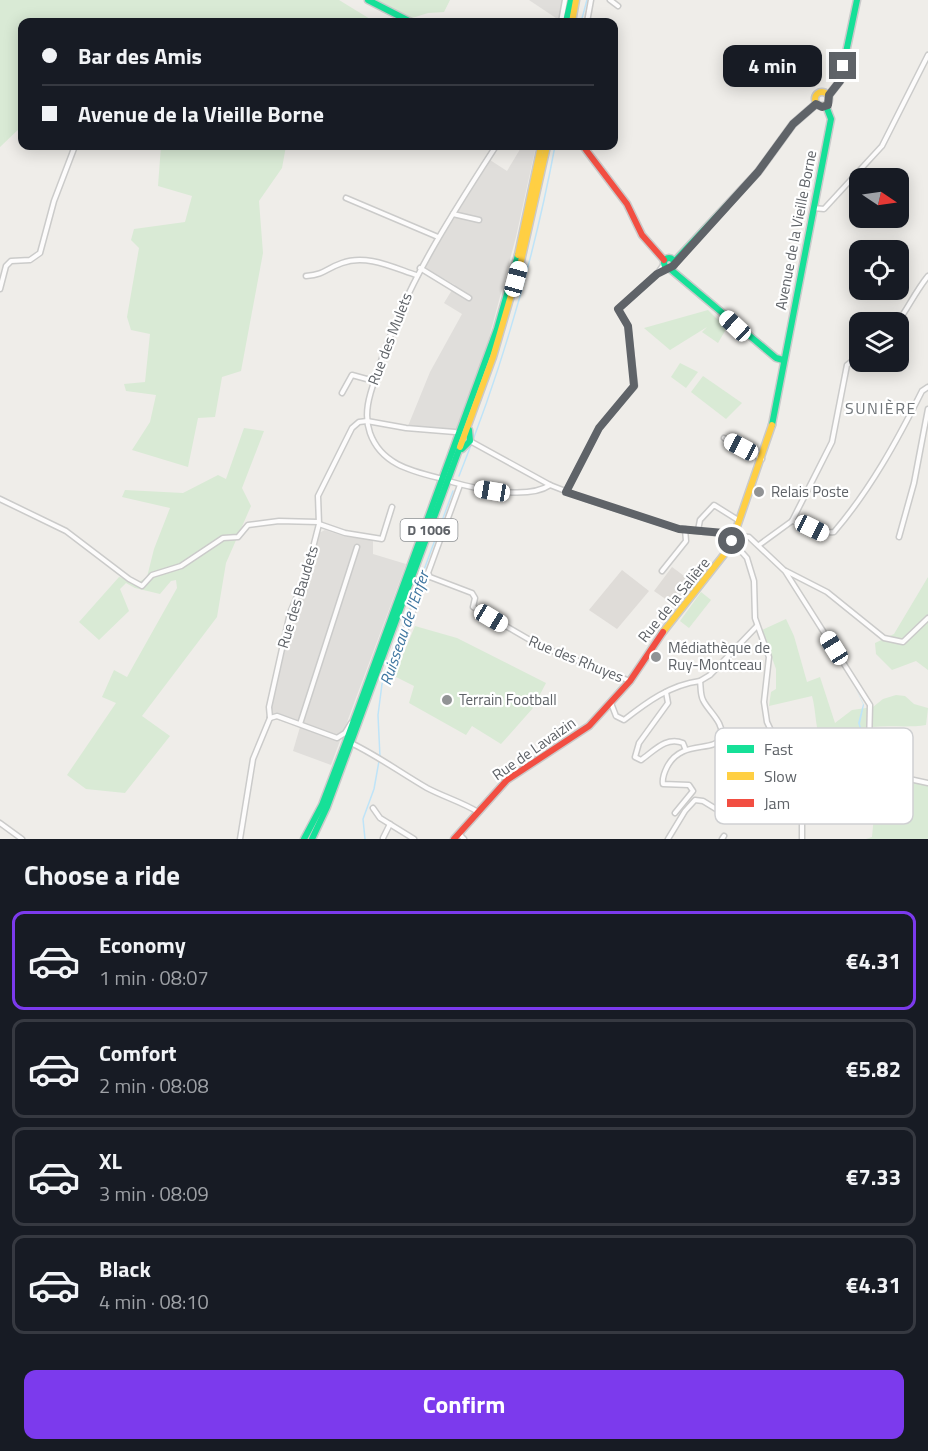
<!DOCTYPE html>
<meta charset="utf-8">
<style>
:root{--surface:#171b24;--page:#20242c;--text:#f1f3f6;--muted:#9ea1a6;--line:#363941;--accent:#7c3aed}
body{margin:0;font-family:"Titillium Web",sans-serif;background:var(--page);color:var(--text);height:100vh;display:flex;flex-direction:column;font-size:22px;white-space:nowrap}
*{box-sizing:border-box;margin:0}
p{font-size:20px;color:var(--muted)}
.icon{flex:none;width:33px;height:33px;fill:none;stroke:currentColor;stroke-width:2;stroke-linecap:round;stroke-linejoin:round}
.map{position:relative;height:839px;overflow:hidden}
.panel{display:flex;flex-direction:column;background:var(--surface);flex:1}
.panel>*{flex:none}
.top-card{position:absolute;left:18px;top:18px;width:600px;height:132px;border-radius:12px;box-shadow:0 3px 15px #0003;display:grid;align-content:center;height:132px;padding:0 24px;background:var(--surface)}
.needle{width:39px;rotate:103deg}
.buttons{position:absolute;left:849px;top:168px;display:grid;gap:12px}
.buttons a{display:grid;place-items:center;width:60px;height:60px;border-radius:12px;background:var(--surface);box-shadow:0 3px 15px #0003;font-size:30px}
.end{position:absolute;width:27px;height:27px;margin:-14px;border:8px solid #5f6368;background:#fff;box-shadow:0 0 0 3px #fff}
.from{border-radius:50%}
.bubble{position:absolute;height:42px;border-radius:12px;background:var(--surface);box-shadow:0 3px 15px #0003;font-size:20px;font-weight:700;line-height:42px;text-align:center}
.car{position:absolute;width:18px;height:36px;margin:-18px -9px;border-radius:8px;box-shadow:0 0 4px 2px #0007;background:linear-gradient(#fff 24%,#345 0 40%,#fff 0 76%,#345 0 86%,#fff 0)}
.top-card b{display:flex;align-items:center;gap:21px;height:57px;font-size:22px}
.top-card b+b{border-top:2px solid var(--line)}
.top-card i{width:15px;height:15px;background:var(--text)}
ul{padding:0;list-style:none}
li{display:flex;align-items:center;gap:18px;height:99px;margin:0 12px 9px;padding:0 12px;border:3px solid var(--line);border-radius:12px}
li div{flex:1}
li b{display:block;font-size:22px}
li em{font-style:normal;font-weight:700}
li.selected{border-color:var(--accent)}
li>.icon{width:54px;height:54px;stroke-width:1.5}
h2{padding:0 24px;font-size:27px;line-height:72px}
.primary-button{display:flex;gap:12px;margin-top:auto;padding:12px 24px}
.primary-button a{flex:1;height:69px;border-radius:12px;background:var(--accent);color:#fff;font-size:24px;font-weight:700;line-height:69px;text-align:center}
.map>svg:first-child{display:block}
.industrial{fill:#e0dedb}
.education{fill:#dfdcd8}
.green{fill:#d9ead5}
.water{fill:#bfe4f8}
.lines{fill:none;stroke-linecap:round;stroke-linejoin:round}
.stream{stroke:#bfe4f8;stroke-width:1.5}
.street-casing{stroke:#cbcbca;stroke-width:7}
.fast-casing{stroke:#cacaca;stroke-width:9}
.slow-casing{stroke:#cacaca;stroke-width:9}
.jam-casing{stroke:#cacaca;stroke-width:9}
.street{stroke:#fdfcfc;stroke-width:4}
.fast{stroke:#16e098;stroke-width:6}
.slow{stroke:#ffcf43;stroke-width:6}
.jam{stroke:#f24e42;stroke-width:6}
.route{stroke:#5f6368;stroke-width:8}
.poi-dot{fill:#919395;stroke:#fff;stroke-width:2}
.labels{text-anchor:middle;stroke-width:4.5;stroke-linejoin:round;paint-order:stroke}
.shield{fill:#fff;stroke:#8f9295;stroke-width:1.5}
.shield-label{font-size:14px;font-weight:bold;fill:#5f6368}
.street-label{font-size:15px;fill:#5f6368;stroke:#fff}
.poi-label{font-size:15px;fill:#5f6368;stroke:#fff;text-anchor:start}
.neighbourhood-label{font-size:16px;letter-spacing:1.5px;fill:#707579;stroke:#fff}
.water-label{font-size:16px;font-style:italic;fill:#3f76a0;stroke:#fff}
.key{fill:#fff;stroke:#cfd0d2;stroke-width:1.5}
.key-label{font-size:16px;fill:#5f6368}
</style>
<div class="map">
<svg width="928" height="839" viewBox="0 0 928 839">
<rect width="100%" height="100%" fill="#efede9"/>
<!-- industrial -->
<g class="industrial">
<polygon points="529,0 568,0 563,22 562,22"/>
<polygon points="522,146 536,146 516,237 485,353 457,430 408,426 430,372 462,314 444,303 455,285 424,267 490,160 507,171"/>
<polygon points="325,530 346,537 373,539 373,554 406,564 331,765 293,751 300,727 269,717 293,612 309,574 319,533"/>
</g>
<!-- education -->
<g class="education">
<polygon points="672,567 695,584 677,607 654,591"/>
<polygon points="622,570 649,591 617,629 589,610"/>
</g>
<!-- green -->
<g class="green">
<polygon points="0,0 339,0 375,22 22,22 22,126 0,147"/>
<polygon points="374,0 450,0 444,12 428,13 409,19"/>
<polygon points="161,146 286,146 282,168 259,201 263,253 241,371 222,377 215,417 198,418 188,467 132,450 150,422 156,395 126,391 124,384 145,382 150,334 131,330 127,317 139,248 131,240 134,229 185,222 192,196 158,186"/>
<polygon points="708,310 718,320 721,318 729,324 718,343 702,332 707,327 670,350 644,328"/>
<polygon points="680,363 698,372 686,388 671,377"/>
<polygon points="703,376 742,403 726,419 691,392"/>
<polygon points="244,428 264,431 242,488 251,506 226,563 217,617 142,716 170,736 125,793 86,789 67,775 116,703 102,697 114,670 127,677 177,588 176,580 171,581 160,594 135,588 126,583 120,589 129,611 99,640 79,622 119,577 139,582 147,577 154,549 170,508 122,497 125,490 183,493 218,475 226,479"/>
<polygon points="928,577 928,670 916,661 892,670 876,654 875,643 894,634"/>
<polygon points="701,592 711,600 689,628 680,621"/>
<path d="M 786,619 L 794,636 L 807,682 L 820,677 L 835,723 L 852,710 L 873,707 L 883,699 L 896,695 L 905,696 L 914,704 L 928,708 L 926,725 C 908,728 890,725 872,727 L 900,777 L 928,783 L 928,839 L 866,839 L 872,837 C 874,814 878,796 864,776 L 856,780 L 848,792 C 837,774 827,758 820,738 C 815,725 816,710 812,696 L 769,706 L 771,692 L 776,689 L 776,669 L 762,630 Z"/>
<polygon points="415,626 457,638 546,683 533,708 501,744 472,726 466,735 409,703 414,686 394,676"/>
</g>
<!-- water -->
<polygon class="water" points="854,685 864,705 860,724 866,745 892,782 882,813 881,839 882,812 890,781 865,744 858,723 863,704"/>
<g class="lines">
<!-- stream -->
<g class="stream">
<polyline points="581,22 587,0"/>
<path d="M 459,476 C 502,369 534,258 555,146"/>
<polyline points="380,757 378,715 382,684 453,491"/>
<polyline points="365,839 363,819 374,789 379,761"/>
</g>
<!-- street casing -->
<g class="street-casing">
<g id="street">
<polyline points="610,0 618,6"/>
<polyline points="561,22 565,0"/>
<polyline points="587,22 591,0"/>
<polyline points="346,198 438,237"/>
<polyline points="813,208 824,209 882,146 928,55"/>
<polyline points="453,214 479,220"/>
<polyline points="420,268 469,298"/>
<path d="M 306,276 C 326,274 325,269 342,263 C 366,254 392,267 416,275"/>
<polyline points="0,289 6,266 11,261 30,260 40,253 54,201 75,146"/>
<path d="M 898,322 C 909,306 916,291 928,276"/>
<polyline points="342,393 352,375 374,381"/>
<polyline points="724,438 762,459"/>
<polyline points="470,441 550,485 586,499 679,529 749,537 785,571 870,705 869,746 900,777 928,783"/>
<path d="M 439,478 C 411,471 381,464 370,433 C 362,410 372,389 379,367 C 405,286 450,217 496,146"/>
<path d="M 452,482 C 476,489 528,500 550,485"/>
<polyline points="460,485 428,573 430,577 472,593 475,598 473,607 542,647 630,681"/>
<polyline points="566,492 599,428 635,386 628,326 618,309 657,274 664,264"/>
<polyline points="0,499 66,531 129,579 142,586 152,575 181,566 223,538 238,537 248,525 279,521 318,522"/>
<path d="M 792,521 C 807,523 818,534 834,532 C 870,490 897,441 922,391 L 928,387"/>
<polyline points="319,524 345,533 382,539 392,507"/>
<polyline points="698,530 700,520 714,505 738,520"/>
<polyline points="899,537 914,483 928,409"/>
<polyline points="732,541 747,558 754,581 755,618 769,657 764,702 767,722 802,796 802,839"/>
<polyline points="759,545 792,521 832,442 847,365 860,355"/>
<polyline points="662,571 686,541 685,529"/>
<polyline points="786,571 827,592 884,638 903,642 928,618"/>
<polyline points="390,670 428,573"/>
<polyline points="700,681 710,675 757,626"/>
<path d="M 666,692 L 668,703 L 639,743 L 635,757 L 641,760 C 654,751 666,736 683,743 L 685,748"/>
<path d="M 611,703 L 616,716 L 624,720 C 647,702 670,685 700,681 C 701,687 700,694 703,700 C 708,711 725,723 721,737 C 715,754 682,738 667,767 C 664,773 662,778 663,784 L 689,785 L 693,791 L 675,813"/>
<polyline points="270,718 269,707 290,613 306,575 319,524 318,496 352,428 359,422 367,421 406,428 455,432"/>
<polyline points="270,718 277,716 337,738 345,733 351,723"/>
<polyline points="300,724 357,547"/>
<path d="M 351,743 C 378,756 401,773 427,788 C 444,797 462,802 478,812"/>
<polyline points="373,808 380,818 414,839"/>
<polyline points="0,823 22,839"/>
<polyline points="459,834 464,839"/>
<polyline points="383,838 390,824"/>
<polyline points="240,839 253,759 270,718"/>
<polyline points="668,839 685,811 695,800 703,801 721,812"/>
<polyline points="722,839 724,836"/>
</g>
</g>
<!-- fast casing -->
<g class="fast-casing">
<g id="fast">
<polyline points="368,0 411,22"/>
<polyline points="566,22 571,0"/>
<polyline points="829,95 840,81 857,0"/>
<circle cx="669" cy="263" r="5"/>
<polyline points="674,262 758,172 793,124 816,104"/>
<polyline points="669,268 776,358 783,360"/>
<polyline points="772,425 831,119 826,106"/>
<polyline points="462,449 470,441 469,430"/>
<polyline points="304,839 322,805 346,742 497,329 518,255"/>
<polyline points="312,839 327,807 460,447"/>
</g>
</g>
<!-- slow casing -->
<g class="slow-casing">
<g id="slow">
<polyline points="572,22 576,0"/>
<circle cx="822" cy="99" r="7"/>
<polyline points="518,255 541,146"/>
<polyline points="460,447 493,357 521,261 547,146"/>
<polyline points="663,632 730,547 772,425"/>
</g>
</g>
<!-- jam casing -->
<g class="jam-casing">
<g id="jam">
<polyline points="583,146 627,204 642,235 664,260"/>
<polyline points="454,839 507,780 589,726 630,681 663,632"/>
</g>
</g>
<!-- street -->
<use href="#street" class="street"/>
<!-- fast -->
<use href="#fast" class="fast"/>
<!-- slow -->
<use href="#slow" class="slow"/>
<!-- jam -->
<use href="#jam" class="jam"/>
</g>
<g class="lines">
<!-- route -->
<polyline class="route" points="732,541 735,534 679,529 566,492 599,428 634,386 628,326 618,309 657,274 673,266 758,172 793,124 816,104 822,107 828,105 829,95 840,81 843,66"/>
</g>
<!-- markers -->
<g class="poi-dot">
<circle cx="759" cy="492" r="6"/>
<circle cx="656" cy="657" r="6"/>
<circle cx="447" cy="700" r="6"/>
</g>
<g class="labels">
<!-- shield labels -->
<rect class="shield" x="400.5" y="519" width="57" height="22" rx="4.5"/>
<g class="shield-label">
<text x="429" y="535">D 1006</text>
</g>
<!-- street labels -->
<g class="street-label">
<text transform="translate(796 230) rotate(-79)" y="5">Avenue de la Vieille Borne</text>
<text transform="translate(390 339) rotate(-69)" y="5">Rue des Mulets</text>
<text transform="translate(298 597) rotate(-73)" y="5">Rue des Baudets</text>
<text transform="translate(674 600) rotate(-51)" y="5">Rue de la Salière</text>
<text transform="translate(576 659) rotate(22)" y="5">Rue des Rhuyes</text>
<text transform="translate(534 749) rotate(-35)" y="5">Rue de Lavaizin</text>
</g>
<!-- poi labels -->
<g class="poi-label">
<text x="771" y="497">Relais Poste</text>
<text x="668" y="653">Médiathèque de<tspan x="668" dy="17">Ruy-Montceau</tspan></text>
<text x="459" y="705">Terrain Football</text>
</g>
<!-- neighbourhood labels -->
<g class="neighbourhood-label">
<text x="881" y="414">SUNIÈRE</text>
</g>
<!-- water labels -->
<g class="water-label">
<text transform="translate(404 628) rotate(-71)" y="6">Ruisseau de l'Enfer</text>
</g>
</g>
<!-- legend -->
<rect x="715" y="728" width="198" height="96" rx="9" class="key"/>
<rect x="727" y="745" width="27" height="8" fill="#16e098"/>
<rect x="727" y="772" width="27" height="8" fill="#ffcf43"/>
<rect x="727" y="799" width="27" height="8" fill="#f24e42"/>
<g class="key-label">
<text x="764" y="755">Fast</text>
<text x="764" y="782">Slow</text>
<text x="764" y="809">Jam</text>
</g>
</svg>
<div class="buttons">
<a><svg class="needle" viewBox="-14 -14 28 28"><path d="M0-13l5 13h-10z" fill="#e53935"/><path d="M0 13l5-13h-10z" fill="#9ea1a6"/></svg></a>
<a><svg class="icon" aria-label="locate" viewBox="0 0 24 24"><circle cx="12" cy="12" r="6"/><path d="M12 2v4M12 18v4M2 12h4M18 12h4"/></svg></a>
<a><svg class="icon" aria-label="layers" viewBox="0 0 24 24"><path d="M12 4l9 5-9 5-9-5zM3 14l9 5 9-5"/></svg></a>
</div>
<i class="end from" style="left:732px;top:541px"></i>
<i class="end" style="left:843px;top:66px"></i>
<div class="bubble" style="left:723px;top:45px;width:99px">4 min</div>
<i class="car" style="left:516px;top:279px;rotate:15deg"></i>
<i class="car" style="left:735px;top:326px;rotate:313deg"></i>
<i class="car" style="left:741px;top:447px;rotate:298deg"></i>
<i class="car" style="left:492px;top:491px;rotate:279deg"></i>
<i class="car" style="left:812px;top:528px;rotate:116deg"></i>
<i class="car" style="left:491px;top:618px;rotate:121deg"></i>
<i class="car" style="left:834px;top:648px;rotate:328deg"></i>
<div class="top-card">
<b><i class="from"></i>Bar des Amis</b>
<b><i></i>Avenue de la Vieille Borne</b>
</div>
</div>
<section class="panel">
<h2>Choose a ride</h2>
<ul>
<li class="selected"><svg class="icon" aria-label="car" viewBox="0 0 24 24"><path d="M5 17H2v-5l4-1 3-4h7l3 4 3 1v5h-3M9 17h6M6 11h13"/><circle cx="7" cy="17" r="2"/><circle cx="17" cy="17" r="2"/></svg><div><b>Economy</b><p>1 min · 08:07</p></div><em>€4.31</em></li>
<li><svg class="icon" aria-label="car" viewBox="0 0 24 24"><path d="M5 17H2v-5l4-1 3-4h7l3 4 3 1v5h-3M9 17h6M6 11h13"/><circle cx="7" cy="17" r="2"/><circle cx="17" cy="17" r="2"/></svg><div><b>Comfort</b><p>2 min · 08:08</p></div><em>€5.82</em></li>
<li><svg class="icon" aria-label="car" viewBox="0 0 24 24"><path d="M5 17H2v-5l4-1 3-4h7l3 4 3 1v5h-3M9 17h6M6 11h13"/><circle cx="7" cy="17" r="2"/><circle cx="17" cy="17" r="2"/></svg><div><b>XL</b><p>3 min · 08:09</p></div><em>€7.33</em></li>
<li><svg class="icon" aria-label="car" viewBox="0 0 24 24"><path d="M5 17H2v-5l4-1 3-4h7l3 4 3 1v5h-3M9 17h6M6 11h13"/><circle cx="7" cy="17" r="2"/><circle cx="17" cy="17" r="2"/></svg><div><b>Black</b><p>4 min · 08:10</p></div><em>€4.31</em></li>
</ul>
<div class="primary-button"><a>Confirm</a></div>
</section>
